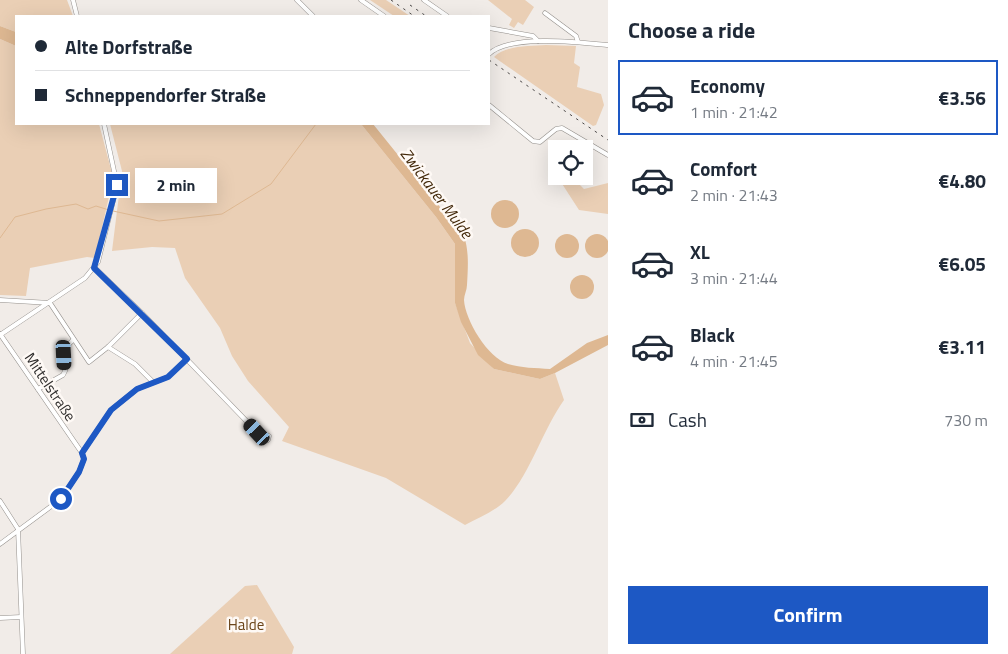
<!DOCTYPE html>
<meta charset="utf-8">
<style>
:root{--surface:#fff;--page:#f2f2f3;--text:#1f2937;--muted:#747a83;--line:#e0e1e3;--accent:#1d58c4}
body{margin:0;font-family:"Titillium Web",sans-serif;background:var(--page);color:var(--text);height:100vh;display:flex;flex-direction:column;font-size:19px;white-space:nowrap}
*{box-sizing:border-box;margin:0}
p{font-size:16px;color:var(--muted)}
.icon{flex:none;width:28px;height:28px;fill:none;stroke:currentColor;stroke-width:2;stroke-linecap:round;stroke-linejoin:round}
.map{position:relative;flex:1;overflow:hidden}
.details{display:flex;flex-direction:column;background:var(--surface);width:400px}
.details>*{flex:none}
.top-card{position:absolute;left:15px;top:15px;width:475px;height:110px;border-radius:0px;box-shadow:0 5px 20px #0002;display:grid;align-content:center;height:110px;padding:0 20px;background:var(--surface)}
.controls{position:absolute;left:548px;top:140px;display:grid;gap:10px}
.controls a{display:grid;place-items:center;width:45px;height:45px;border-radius:0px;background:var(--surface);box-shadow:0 5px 20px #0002;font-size:25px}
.end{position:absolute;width:22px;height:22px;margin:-11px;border:6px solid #1d58c4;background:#fff;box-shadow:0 0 0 2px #fff}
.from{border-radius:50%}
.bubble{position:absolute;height:35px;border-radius:0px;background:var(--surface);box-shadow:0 5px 20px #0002;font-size:16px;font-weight:700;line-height:35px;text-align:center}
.car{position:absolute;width:15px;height:30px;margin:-15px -8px;border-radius:6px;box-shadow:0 0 4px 1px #0007;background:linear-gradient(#222 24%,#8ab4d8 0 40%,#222 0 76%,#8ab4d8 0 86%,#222 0)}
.top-card b{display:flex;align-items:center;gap:18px;height:48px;font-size:19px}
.top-card b+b{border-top:1px solid var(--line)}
.top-card i{width:12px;height:12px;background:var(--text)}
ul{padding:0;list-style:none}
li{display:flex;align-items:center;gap:15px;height:75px;margin:0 10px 8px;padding:0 10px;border:2px solid transparent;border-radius:0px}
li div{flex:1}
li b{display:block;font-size:19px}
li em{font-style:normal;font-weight:700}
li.current{border-color:var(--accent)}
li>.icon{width:45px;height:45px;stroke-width:1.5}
h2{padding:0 20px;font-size:22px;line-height:60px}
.pay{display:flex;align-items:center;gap:12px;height:55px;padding:0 20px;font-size:19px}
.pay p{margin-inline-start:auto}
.cta{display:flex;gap:10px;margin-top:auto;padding:10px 20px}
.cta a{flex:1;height:58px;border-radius:0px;background:var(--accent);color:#fff;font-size:20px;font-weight:700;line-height:58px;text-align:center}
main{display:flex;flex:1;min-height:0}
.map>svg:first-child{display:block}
.green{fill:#eacfb5}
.water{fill:#deb892}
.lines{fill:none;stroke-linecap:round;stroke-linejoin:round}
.stream{stroke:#deb892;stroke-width:1}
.minor-casing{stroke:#94908c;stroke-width:5}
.minor{stroke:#fff;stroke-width:4}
.rail{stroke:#4c4948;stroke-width:1;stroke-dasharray:2.5 5;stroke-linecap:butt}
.route{stroke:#1d58c4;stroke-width:6}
.labels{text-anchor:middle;stroke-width:5;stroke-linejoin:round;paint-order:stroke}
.street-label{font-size:15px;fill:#2f2d2c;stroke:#fef9f5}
.park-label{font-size:15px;fill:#6b451a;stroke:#fef9f5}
.water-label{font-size:16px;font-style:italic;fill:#422809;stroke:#fef9f5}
</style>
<main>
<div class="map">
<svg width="608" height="654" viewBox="0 0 608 654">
<rect width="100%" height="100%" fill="#f1ece8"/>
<!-- green -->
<g class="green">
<polygon points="0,0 67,0 73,16 16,16 16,32 0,26"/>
<polygon points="370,0 386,0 410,16 394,16"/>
<polygon points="488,0 525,0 534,7 523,25 518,22 514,28 509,25 512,19"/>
<polygon points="0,39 16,46 16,124 99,124 112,173 111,188 95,258 87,257 30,268 26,296 0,295"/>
<path d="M 546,45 L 576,46 L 574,63 L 580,67 L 577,87 L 601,94 L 604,105 L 596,125 L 593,126 L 494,57 C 506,45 530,46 546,45 Z"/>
<path d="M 110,124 L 361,124 L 436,217 L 455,244 L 455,303 L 470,343 L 494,369 L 540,379 L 555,373 L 564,400 C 543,429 529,477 505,501 C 495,511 478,518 465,525 L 386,478 L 282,441 L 289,427 L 248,381 L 232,356 L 220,328 L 185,278 L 175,248 L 152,247 L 112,251 L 122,171 Z"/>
<polygon points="557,176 571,176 584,189 608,183 608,214 579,210"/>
<polygon points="257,585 294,647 292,654 170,654 245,586"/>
</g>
<!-- water -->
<g class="water">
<polygon points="0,26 16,32 16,46 0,39"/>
<path d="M 361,124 L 373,124 L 440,207 C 470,228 469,251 467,285 C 467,290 464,295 464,300 C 465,320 488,358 508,364 C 521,368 536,368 550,369 L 587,343 L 608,335 L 608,345 L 555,373 L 540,379 L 494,369 L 478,355 L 461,322 L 455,303 L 455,244 L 436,217 Z"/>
<circle cx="505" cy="214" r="14"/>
<circle cx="525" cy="243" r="14"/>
<circle cx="567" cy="246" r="12"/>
<circle cx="597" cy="246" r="12"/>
<circle cx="582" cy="287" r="12"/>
</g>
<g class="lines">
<!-- stream -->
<g class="stream">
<polyline points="113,211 159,221 222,214 271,184 316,124"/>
<polyline points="0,238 15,217 46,209 76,204 88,209 96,206 109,210"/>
</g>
<!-- minor casing -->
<g class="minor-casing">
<g id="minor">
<polyline points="73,0 77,16"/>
<polyline points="297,0 313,16"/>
<polyline points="361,0 384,16"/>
<polyline points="424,0 447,16"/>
<polyline points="545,13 576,36 578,42"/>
<polyline points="489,28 533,36 538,41"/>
<path d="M 489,54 C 510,34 579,42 608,45"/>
<polyline points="489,105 533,141 540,142 556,129 562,128 608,155"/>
<polyline points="95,268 142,313 257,432 269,436 268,440 261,443 258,439 257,432"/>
<polyline points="0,300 50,303 89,362 108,347 142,313"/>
<polyline points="0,334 82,453"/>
<polyline points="0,335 85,278 98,262 117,185 104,124"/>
<polyline points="108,347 135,364 153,382"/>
<polyline points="38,389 63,375 65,371 64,349 73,340"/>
<polyline points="0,501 18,529"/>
<polyline points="18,529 23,654"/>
<polyline points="0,544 61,499 79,472 84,459 82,453 111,410 137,389 168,377 187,359"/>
<polyline points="0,618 21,617"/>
</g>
</g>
<!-- minor -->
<use href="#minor" class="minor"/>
<!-- rail -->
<g class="rail">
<polyline points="391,0 414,16"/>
<polyline points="410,5 426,16"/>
<polyline points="489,60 608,140"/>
</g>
</g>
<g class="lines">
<!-- route -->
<polyline class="route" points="61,499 79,472 84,459 82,453 111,410 137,389 168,377 187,359 94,268 117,185"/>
</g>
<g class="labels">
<!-- street labels -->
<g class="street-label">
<text transform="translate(50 387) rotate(56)" y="5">Mittelstraße</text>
</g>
<!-- park labels -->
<g class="park-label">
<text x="246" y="630">Halde</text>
</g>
<!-- water labels -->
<g class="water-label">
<text transform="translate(437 193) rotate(53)" y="6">Zwickauer Mulde</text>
</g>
</g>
</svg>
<div class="controls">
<a><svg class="icon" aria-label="locate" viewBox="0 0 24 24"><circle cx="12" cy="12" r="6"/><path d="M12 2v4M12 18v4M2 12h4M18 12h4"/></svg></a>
</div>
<i class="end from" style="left:61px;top:499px"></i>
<i class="end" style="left:117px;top:185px"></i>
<div class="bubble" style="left:135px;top:168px;width:82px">2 min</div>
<i class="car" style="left:64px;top:355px;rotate:177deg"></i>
<i class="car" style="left:257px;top:432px;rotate:317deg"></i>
<div class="top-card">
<b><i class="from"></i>Alte Dorfstraße</b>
<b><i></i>Schneppendorfer Straße</b>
</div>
</div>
<section class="details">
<h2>Choose a ride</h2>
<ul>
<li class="current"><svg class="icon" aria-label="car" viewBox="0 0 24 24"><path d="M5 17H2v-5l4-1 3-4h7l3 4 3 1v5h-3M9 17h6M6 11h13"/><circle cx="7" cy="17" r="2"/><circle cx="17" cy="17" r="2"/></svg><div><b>Economy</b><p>1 min · 21:42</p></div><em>€3.56</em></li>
<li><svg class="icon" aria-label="car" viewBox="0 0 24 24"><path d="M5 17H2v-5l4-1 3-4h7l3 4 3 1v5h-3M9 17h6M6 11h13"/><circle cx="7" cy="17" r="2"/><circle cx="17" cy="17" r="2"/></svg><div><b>Comfort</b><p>2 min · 21:43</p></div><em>€4.80</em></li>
<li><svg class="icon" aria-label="car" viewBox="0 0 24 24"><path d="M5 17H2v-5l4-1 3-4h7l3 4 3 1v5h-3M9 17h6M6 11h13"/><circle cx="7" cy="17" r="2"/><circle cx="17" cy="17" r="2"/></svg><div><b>XL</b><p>3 min · 21:44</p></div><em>€6.05</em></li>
<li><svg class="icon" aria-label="car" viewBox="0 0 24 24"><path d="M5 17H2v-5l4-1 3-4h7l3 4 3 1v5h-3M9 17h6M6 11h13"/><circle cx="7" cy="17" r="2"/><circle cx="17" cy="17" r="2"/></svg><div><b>Black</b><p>4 min · 21:45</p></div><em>€3.11</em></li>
</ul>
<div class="pay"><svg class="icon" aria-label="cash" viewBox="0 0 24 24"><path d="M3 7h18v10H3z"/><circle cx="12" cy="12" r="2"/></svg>Cash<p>730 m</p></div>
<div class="cta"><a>Confirm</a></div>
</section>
</main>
